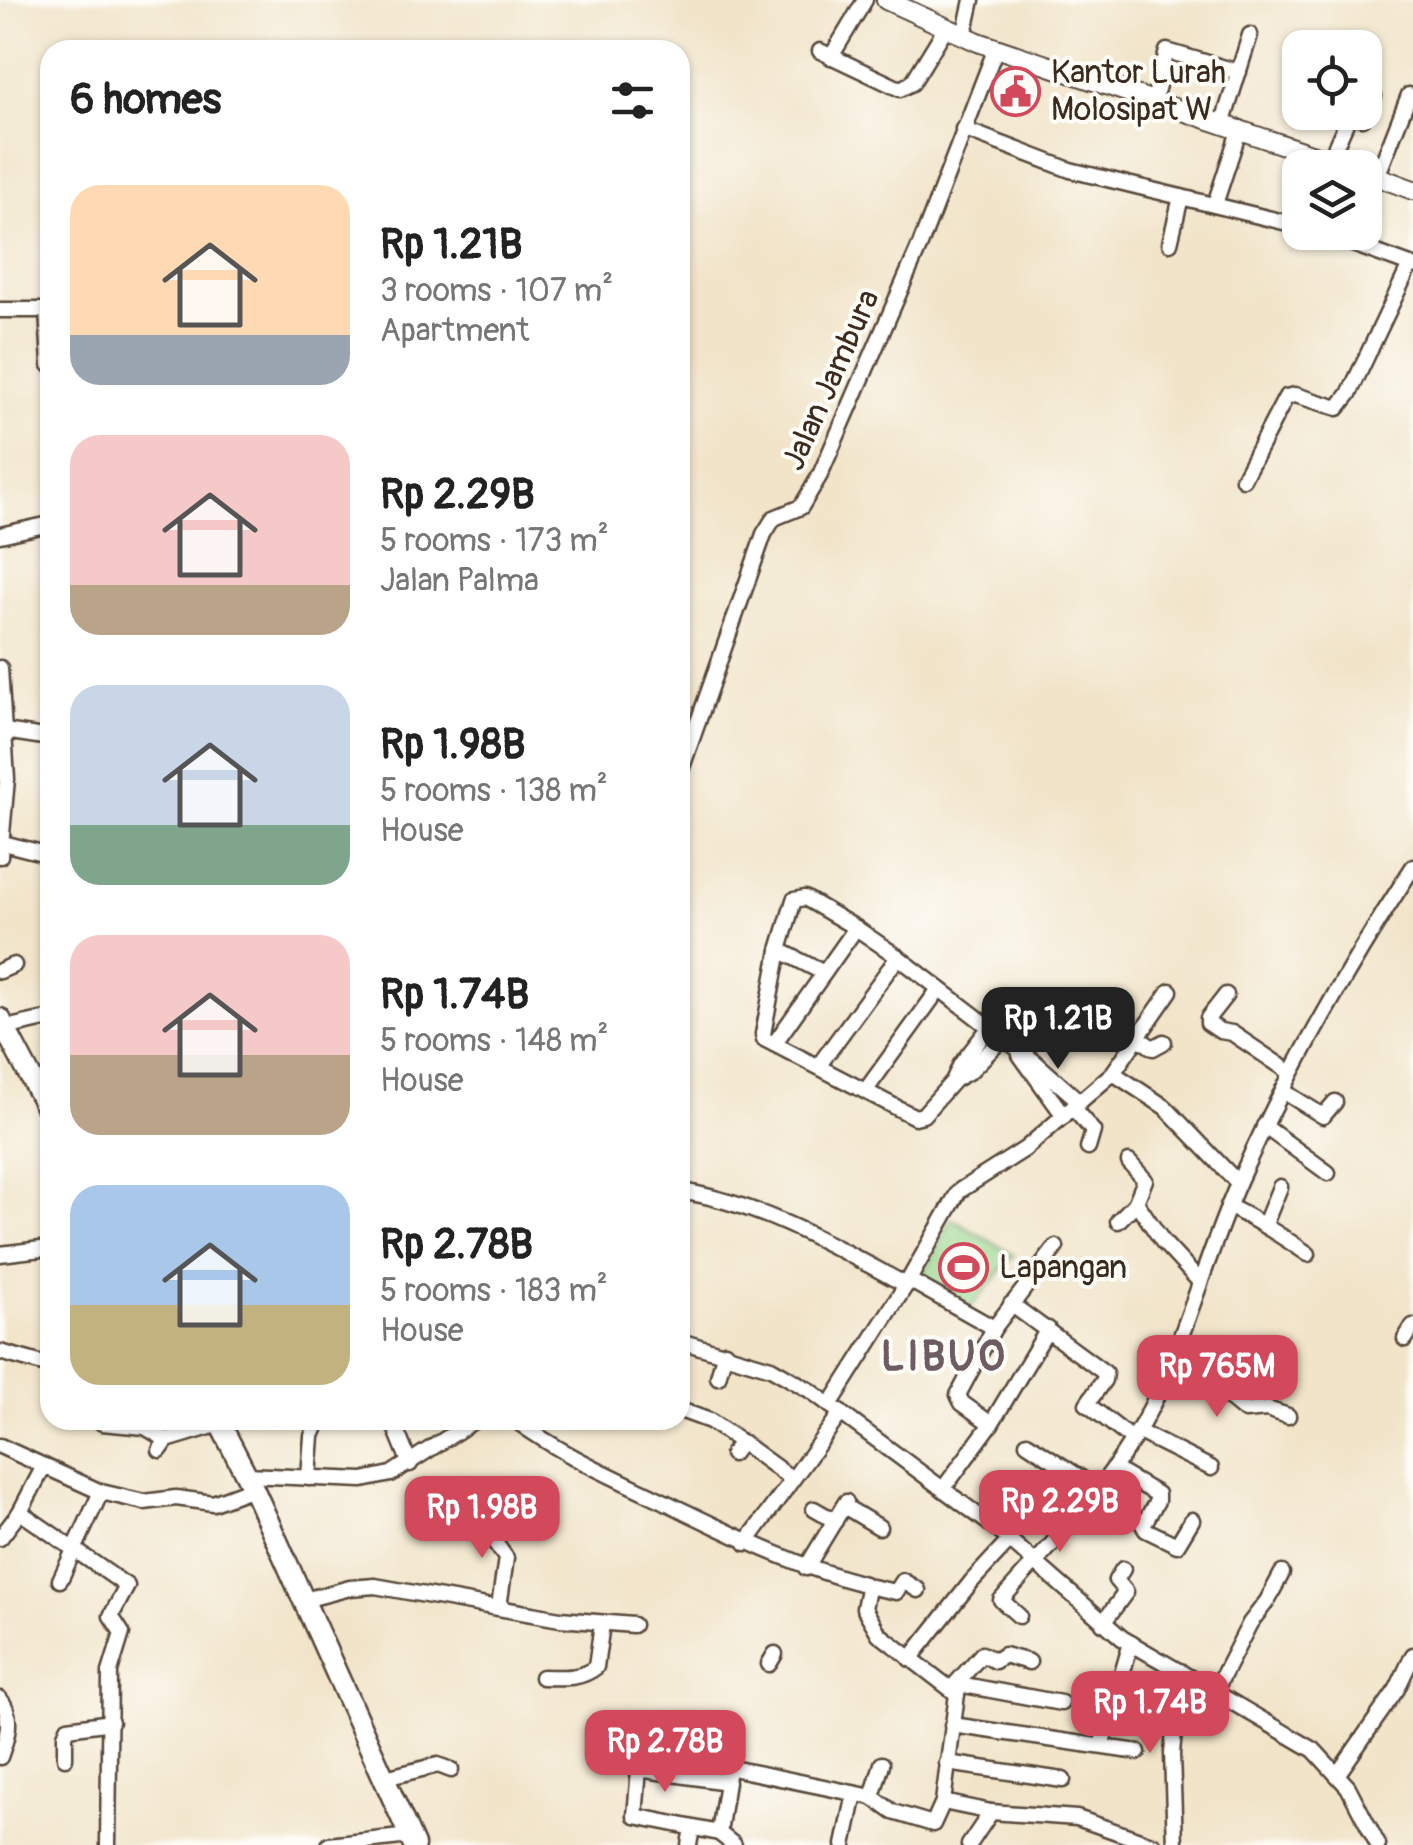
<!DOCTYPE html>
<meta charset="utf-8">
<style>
body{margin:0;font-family:Pangolin,sans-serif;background:#f2f2f2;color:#222;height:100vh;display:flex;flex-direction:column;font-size:38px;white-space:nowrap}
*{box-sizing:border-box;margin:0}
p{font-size:32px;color:#767676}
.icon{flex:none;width:55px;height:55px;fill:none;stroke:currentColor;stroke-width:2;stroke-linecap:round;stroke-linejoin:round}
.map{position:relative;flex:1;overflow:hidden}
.sheet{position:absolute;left:40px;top:40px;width:650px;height:1390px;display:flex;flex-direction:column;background:#fff;border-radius:30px;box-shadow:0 2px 8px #0004}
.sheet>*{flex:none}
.fabs{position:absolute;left:1282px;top:30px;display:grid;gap:20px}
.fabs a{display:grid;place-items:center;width:100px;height:100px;border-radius:20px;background:#fff;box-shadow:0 2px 8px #0004;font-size:50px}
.price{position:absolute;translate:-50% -85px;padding:0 22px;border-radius:20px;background:#d1495b;color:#fff;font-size:32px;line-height:65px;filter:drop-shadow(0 2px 5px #0008)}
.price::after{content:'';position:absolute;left:50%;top:60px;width:30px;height:22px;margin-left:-15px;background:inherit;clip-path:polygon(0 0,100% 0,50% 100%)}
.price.active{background:#222;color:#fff}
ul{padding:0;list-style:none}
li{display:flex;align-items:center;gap:30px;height:250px;padding:0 30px}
li span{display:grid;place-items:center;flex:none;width:280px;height:200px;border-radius:30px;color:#555}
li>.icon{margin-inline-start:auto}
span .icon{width:120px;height:120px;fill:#fffc;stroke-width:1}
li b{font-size:42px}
h2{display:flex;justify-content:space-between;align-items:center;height:120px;padding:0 30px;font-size:42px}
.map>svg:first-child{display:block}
.green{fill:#94d389;stroke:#687e54;stroke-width:2.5}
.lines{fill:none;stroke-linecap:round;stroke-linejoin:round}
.minor-casing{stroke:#564638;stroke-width:19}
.major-casing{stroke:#564638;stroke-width:22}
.highway-casing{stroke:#564638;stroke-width:25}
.minor{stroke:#fff;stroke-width:14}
.major{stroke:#fff;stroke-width:18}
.highway{stroke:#fff;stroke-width:20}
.labels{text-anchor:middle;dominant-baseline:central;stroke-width:8;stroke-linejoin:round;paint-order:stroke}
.poi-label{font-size:32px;fill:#3b2a1e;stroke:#fdfcf7;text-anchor:start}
.street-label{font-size:32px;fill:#3b2a1e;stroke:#fdfcf7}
.district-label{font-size:42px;font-weight:bold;letter-spacing:2.5px;fill:#6e5c63;stroke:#fdfcf7}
</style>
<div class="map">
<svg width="1413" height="1845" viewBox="0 0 1413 1845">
<rect width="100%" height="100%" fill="#fdfcf7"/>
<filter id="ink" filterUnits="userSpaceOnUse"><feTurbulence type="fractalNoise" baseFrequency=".01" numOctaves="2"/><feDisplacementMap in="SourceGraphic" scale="20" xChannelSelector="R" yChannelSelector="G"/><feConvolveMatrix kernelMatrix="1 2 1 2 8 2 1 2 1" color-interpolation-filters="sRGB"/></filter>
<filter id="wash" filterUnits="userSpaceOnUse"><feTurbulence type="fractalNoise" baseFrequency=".0048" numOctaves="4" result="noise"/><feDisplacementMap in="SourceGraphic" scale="40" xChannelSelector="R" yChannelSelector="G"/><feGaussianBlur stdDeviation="2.25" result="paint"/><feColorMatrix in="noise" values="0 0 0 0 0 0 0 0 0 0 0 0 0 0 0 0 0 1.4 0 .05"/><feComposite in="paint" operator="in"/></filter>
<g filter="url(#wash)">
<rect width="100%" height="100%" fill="#f1e4c9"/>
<polygon class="green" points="952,1219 1014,1255 969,1310 919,1282"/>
</g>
<g filter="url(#ink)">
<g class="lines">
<defs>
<g id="minor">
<polyline points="964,36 972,0"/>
<polyline points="820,51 900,89 912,83 945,29"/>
<polyline points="831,57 865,0"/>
<polyline points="1154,100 1167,51 1239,72"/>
<polyline points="1223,122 1250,35"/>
<polyline points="963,129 1070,170 1300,226"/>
<polyline points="1330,159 1350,114 1362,118 1374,96"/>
<polyline points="1377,177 1409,95"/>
<polyline points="1215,204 1240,128"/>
<polyline points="1320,232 1413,266"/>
<polyline points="1170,243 1181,197"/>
<polyline points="0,310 50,310"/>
<polyline points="47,310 50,365"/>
<polyline points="1243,479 1286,397 1295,395 1338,408 1349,394 1410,265"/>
<polyline points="0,535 50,524"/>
<polyline points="0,668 7,779 0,856"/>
<polyline points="5,731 50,738"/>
<polyline points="680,773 764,534 774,518 801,507 820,475 920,245 996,48"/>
<polyline points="3,843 50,855"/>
<polyline points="779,950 824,973"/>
<polyline points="898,957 856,928 774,1044 915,1117 923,1115 954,1080 970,1071 1002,1039"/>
<polyline points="0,971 14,965"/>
<polyline points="1226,995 1208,1018 1208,1023 1220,1031 1232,1033 1291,1073"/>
<polyline points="1127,1020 1125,1029 1153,1048 1164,1042"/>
<polyline points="5,1028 50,1018"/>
<polyline points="774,1044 764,1039 763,1034 779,950 794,900 805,898 856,928"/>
<polyline points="1020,1055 1064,1116"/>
<polyline points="819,1065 898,957 1035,1062 1080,1102"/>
<polyline points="1113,1073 1170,991"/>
<polyline points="954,1079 961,1064 989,1028"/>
<polyline points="866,1090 939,989"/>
<polyline points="1283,1091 1323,1116 1335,1102"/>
<polyline points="1073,1108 1093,1131 1088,1148"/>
<polyline points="1264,1126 1328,1173"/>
<polyline points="1129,1162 1145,1180 1136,1202 1163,1242 1199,1281"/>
<path d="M680 1191C760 1203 836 1247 906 1285"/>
<path d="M1228 1206C1257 1220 1282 1236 1308 1254"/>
<polyline points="1118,1221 1136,1203"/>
<polyline points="1265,1224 1280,1187"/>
<polyline points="0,1254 50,1248"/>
<polyline points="909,1280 994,1328"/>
<polyline points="1011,1304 1105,1373 1104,1380 1087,1404 1133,1440"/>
<polyline points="1405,1339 1413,1326"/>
<polyline points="680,1341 771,1368 811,1391 998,1530 1122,1638 1314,1750 1348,1787 1378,1845"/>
<polyline points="0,1352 50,1366"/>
<polyline points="1170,1361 1205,1378 1245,1411 1267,1409 1288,1416"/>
<polyline points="718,1377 725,1352"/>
<polyline points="830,1405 906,1285 959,1191 1025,1149 1113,1073 1165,1107 1238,1183"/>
<polyline points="680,1410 710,1421 741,1442"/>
<polyline points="392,1420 410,1464"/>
<path d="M515 1420C559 1453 609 1475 657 1498 726 1531 790 1565 864 1584L868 1589 864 1608 879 1634 957 1694"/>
<polyline points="102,1423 145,1427 167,1440"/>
<polyline points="991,1424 962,1403 958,1395 994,1328 1056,1247"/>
<polyline points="1137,1431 1211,1468"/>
<polyline points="1027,1443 1098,1489"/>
<polyline points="0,1446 101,1492 144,1502 176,1498 213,1503 253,1488"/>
<polyline points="160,1450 167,1440 220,1424"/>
<polyline points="732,1454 741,1442 792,1479"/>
<polyline points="44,1466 20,1512 127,1586 111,1616 122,1633 110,1672 108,1845"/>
<polyline points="1114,1469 1157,1494 1157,1501 1143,1525 1146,1530 1177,1545 1192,1520"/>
<polyline points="246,1475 363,1480 391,1474 475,1420"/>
<polyline points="1019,1477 1075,1520"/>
<polyline points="309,1478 312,1436 319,1420"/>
<polyline points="943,1489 991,1424 1048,1329"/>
<polyline points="844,1506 879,1527"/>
<polyline points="814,1509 835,1521"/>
<polyline points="475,1514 506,1558 499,1607"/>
<polyline points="0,1538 20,1512"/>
<polyline points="746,1543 841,1413"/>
<path d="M1035 1563C1084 1509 1133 1452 1162 1384 1191 1317 1210 1246 1240 1179 1289 1070 1348 967 1413 867"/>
<polyline points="806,1568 846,1502"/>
<polyline points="60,1580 101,1492"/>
<polyline points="867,1586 896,1592 903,1581 918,1590"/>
<polyline points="304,1600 350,1588 375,1586 560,1619 633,1625"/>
<polyline points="1019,1616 1001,1600 1035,1562"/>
<polyline points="1103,1623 1126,1592 1116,1580 1123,1569"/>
<polyline points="910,1659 972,1581 1010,1540"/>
<polyline points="769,1664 775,1654"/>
<path d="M542 1677C562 1677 580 1680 596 1667L602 1624"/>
<polyline points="952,1688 982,1654 995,1661 1004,1655 1029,1662"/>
<polyline points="1215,1691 1250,1623 1267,1601 1282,1573"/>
<polyline points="957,1694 958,1688 964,1685 1061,1703"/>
<path d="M0 1699C14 1716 7 1738 0 1757"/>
<polyline points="952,1725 1138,1752"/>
<polyline points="1101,1746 1131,1643"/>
<polyline points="65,1758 65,1735 68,1728 111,1722"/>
<polyline points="947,1763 1063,1780"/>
<polyline points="727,1767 872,1797 893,1812 933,1824 943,1802 957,1694"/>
<polygon points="639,1769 727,1782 719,1833 635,1816"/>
<polyline points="639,1769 646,1731 651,1729 728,1741 727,1776"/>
<polyline points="1337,1775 1397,1689 1413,1655"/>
<polyline points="385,1778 438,1765 451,1770"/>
<polyline points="872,1797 882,1764"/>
<polyline points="943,1802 991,1812 1077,1818 1154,1845"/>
<polyline points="719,1833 734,1845"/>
<polyline points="329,1845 410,1836"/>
<polyline points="689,1845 692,1828"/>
<polyline points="844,1845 855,1794"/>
<polyline points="969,1845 991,1812"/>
<polyline points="1175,1845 1172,1753 1180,1671"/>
</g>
<g id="major">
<polyline points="886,0 978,42 1352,168"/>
<polyline points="1365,172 1413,190"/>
</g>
<g id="highway">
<polyline points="0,1019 50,1114"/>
<polyline points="218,1420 253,1488 414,1845"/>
</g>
</defs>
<use href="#minor" class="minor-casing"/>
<use href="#major" class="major-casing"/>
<use href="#highway" class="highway-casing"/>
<use href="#minor" class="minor"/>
<use href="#major" class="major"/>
<use href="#highway" class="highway"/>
</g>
</g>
<defs>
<symbol id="civic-ring" viewBox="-11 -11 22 22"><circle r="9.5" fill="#fdfcf7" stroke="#d1495b" stroke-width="1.5"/><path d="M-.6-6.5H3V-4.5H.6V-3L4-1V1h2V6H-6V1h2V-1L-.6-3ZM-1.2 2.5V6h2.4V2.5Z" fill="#d1495b"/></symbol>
<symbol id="stadium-ring" viewBox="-11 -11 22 22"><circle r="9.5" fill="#fdfcf7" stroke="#d1495b" stroke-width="1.5"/><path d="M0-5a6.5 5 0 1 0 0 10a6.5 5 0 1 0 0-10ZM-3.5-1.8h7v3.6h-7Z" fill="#d1495b"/></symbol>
</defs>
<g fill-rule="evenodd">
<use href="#civic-ring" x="988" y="64" width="55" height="55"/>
<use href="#stadium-ring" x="936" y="1240" width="55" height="55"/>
</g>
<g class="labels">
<g class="poi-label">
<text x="1051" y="73">Kantor Lurah<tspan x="1051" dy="37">Molosipat W</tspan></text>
<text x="999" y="1268">Lapangan</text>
</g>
<g class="street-label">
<text transform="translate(831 380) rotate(-66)">Jalan Jambura</text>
</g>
<g class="district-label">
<text x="944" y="1357">LIBUO</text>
</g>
</g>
</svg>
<div class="fabs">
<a><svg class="icon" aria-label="locate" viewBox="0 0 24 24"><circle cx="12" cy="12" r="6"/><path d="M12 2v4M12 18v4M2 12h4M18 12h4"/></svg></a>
<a><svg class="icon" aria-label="layers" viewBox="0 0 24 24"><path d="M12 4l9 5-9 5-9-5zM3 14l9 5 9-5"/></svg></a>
</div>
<b class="price active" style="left:1058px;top:1072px">Rp 1.21B</b>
<b class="price" style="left:1217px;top:1420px">Rp 765M</b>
<b class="price" style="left:1060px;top:1555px">Rp 2.29B</b>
<b class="price" style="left:482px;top:1561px">Rp 1.98B</b>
<b class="price" style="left:1150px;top:1756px">Rp 1.74B</b>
<b class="price" style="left:665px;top:1795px">Rp 2.78B</b>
<section class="sheet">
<h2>6 homes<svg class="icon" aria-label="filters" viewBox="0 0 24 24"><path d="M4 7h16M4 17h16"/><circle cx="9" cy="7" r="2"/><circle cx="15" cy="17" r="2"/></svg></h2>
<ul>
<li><span style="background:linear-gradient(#ffd9b3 75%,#9aa5b1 0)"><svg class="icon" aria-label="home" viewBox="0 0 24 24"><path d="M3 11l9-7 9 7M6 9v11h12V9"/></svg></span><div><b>Rp 1.21B</b><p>3 rooms · 107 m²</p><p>Apartment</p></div></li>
<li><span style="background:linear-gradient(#f6c9c9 75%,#b9a48a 0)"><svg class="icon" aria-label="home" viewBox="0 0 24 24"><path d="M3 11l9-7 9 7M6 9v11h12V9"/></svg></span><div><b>Rp 2.29B</b><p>5 rooms · 173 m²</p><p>Jalan Palma</p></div></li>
<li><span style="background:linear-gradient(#c9d6e8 70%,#7fa58c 0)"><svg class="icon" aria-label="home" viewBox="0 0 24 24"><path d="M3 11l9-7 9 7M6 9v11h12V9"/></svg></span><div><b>Rp 1.98B</b><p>5 rooms · 138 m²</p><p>House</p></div></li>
<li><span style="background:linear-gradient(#f6c9c9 60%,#b9a48a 0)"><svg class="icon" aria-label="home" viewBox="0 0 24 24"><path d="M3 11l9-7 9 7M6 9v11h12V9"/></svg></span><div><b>Rp 1.74B</b><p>5 rooms · 148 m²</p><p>House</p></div></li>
<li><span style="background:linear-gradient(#a9c7e8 60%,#c2b280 0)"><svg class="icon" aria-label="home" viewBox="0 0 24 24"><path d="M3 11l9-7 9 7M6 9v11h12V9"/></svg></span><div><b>Rp 2.78B</b><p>5 rooms · 183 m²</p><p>House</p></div></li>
</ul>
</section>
</div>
